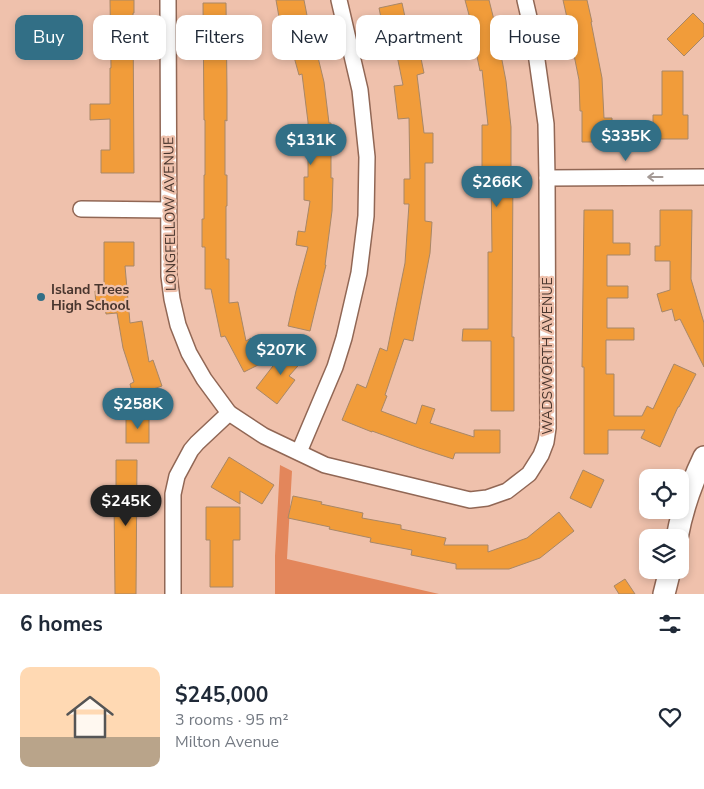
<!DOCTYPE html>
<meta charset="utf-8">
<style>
body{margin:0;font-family:"Nunito Sans",sans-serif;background:#f2f2f3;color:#1f2937;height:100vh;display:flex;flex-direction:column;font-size:19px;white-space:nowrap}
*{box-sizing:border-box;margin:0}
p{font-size:16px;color:#747a83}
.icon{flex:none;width:28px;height:28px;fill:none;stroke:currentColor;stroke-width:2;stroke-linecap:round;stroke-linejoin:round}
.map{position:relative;height:594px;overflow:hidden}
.drawer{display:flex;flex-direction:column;background:#fff;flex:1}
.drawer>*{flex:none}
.hud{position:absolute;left:15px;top:15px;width:675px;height:45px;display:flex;gap:10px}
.buttons{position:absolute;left:639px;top:469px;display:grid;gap:10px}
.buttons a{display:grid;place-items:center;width:50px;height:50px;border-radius:10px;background:#fff;box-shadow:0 2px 8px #0003;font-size:25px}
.price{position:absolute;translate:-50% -42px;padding:0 11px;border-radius:18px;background:#326f86;color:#fff;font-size:16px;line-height:32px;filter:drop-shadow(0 1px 2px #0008)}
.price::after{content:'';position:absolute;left:50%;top:30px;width:15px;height:11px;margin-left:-8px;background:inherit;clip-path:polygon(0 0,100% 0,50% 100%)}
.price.selected{background:#222;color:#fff}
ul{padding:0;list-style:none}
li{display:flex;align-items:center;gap:15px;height:125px;padding:0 20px}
li span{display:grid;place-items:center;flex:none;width:140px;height:100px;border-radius:10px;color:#555}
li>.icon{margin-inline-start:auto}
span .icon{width:60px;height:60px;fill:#fffc;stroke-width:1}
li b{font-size:21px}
h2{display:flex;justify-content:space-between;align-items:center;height:60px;padding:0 20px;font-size:21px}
.chip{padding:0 18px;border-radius:10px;background:#fff;box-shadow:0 2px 8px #0003;font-size:18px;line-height:45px}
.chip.selected{background:#326f86;color:#fff}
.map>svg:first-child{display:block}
.green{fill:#e3865b}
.building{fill:#f19c3a;stroke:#a88767}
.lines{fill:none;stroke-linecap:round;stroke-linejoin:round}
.street-casing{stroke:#916755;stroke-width:18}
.secondary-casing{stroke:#916755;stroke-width:24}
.street{stroke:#fff;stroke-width:15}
.secondary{stroke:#fff;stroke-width:21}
.oneway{stroke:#a49a96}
.poi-dot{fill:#326f86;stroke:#efc1ac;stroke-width:2}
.labels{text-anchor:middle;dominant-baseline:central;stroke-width:4.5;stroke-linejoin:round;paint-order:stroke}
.street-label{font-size:14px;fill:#49362e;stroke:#efc1ac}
.poi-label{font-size:14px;font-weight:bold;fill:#49362e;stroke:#efc1ac;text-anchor:start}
</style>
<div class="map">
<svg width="704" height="594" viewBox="0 0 704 594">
<rect width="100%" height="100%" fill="#efc1ac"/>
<polygon class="green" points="280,465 292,471 287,559 439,594 275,594 275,556"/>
<g class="building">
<polygon points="110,0 134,0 134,13 133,13 134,173 101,173 101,150 110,150 110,119 90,120 90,104 110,104 110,68 111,68"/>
<polygon points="276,0 304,0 312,41 314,41 324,82 329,123 331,123 331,178 333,178 332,211 325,265 326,265 310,331 288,326 296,291 308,247 296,245 298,231 305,232 310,201 304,200 304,177 308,177 308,122 302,74 299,75 291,46 292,46 286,16 279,17"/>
<polygon points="465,0 489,0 495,24 506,81 511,127 511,169 513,169 512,337 514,337 514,411 491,411 491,341 462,341 463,329 488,329 488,252 492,252 491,169 482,170 482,125 488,125 482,70 480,71 474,42 476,41"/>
<polygon points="563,0 587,0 592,22 591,22 602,78 604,118 612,118 612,142 582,142 582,111 580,111 579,80 571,40 572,40"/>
<polygon points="203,3 226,3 227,91 227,121 225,120 225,175 227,175 227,206 226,206 226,259 229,259 229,303 238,302 246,341 251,338 256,348 266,343 274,357 244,372 225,336 221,337 211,289 205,289 205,247 202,247 202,219 204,219 204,175 205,175 205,120 204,120"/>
<polygon points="402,3 411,45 418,44 424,73 417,75 424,133 433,133 433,163 425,163 425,221 432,222 430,253 413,341 404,339 385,395 387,396 381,411 416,424 422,405 435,409 430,423 474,437 474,430 500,430 500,453 455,453 453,459 419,448 372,431 372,432 342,420 357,384 366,388 380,348 387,351 405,263 409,204 404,204 404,179 410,179 409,118 398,119 394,86 403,85 393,36 385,38 379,8"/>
<polygon points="693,13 704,24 704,36 684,56 667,39"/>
<polygon points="662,71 683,71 683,115 688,115 688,139 653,139 653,115 662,115"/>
<polygon points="584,210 613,210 613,243 630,243 630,255 607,255 607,286 628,286 628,298 607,298 607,328 634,328 634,340 606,340 606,374 614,374 614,416 642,416 647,406 653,409 674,364 696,374 679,407 678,407 660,447 641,438 645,430 608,430 608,454 584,454 584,367 582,367"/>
<polygon points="660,210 692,210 691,279 704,323 704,367 680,319 675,321 672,309 662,312 657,294 670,290 670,261 655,261 655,246 660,246"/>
<polygon points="104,242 134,242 134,266 125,266 130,323 142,321 149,362 153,360 162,386 133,396 130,384 134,382 123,348 117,313 106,314 105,305 96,306 95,291 103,290 103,284 104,284"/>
<polygon points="292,347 305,358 289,376 295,380 277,404 256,388 276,362 279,367 280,360"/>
<rect x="126" y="417" width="23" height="26"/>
<polygon points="229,457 274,485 262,504 240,491 240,504 211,487"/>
<polygon points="116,460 137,460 136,594 115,594 114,499 116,499"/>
<polygon points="583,470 604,480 591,508 570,498"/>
<polygon points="293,496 322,502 321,504 363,513 362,518 401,525 401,529 446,538 444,545 488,545 488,552 527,538 559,512 574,531 540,558 509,569 456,569 456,564 411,555 412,550 370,542 371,538 329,529 330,527 288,518"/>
<polygon points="206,507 240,507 240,540 233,540 233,587 210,587 210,540 206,540"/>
<polygon points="625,579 635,594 619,594 614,586"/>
</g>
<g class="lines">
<defs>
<g id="street">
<polyline points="168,0 169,276 172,299 178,325 189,353 204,379 229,413 264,436 325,465 470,500 487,498 507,491 529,474 541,455 546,442 548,428 547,178 546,124 534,39 525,0"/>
<polyline points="547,178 704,177"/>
<polyline points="81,209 168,210"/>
<polyline points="299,452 335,367 344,338 359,273 366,216 367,157 360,90 339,0"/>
<polyline points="173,594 173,494 177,476 191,450 197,443 229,413"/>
</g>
<g id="secondary">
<path d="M677 538C682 510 692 482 704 457"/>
<polyline points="664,594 670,570"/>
</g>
</defs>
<use href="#street" class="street-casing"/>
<use href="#secondary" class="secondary-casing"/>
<use href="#street" class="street"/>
<use href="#secondary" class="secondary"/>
</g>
<defs><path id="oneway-shaft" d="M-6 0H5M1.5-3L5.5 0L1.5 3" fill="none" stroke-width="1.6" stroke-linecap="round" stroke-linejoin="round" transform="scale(1.25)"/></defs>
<use class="oneway" href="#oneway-shaft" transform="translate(655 177) rotate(180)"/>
<circle class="poi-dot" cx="41" cy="297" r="5"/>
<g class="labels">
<g class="street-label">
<text transform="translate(170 214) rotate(-91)">LONGFELLOW AVENUE</text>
<text transform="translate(547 356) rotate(-90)">WADSWORTH AVENUE</text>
</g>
<g class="poi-label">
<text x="51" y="289">Island Trees<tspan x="51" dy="16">High School</tspan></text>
</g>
</g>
</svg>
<div class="buttons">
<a><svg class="icon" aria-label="locate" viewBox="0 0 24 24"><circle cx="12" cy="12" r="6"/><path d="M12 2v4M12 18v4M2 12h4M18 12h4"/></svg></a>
<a><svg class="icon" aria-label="layers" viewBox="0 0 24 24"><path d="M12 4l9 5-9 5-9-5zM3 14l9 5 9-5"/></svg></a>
</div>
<b class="price" style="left:626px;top:162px">$335K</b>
<b class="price" style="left:311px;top:166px">$131K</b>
<b class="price" style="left:497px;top:208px">$266K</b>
<b class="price" style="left:281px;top:376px">$207K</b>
<b class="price" style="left:138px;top:430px">$258K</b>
<b class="price selected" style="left:126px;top:527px">$245K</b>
<div class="hud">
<a class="chip selected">Buy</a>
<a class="chip">Rent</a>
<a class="chip">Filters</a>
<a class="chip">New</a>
<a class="chip">Apartment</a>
<a class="chip">House</a>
</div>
</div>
<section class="drawer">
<h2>6 homes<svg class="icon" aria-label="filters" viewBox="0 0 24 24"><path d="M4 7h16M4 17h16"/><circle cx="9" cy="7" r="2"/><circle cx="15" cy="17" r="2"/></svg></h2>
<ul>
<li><span style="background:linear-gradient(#ffd9b3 70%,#b9a48a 0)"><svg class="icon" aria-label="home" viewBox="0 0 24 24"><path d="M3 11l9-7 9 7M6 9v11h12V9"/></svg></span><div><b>$245,000</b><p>3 rooms · 95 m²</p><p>Milton Avenue</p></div><svg class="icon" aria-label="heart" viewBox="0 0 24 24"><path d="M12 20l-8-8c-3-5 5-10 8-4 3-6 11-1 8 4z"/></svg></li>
</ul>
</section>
